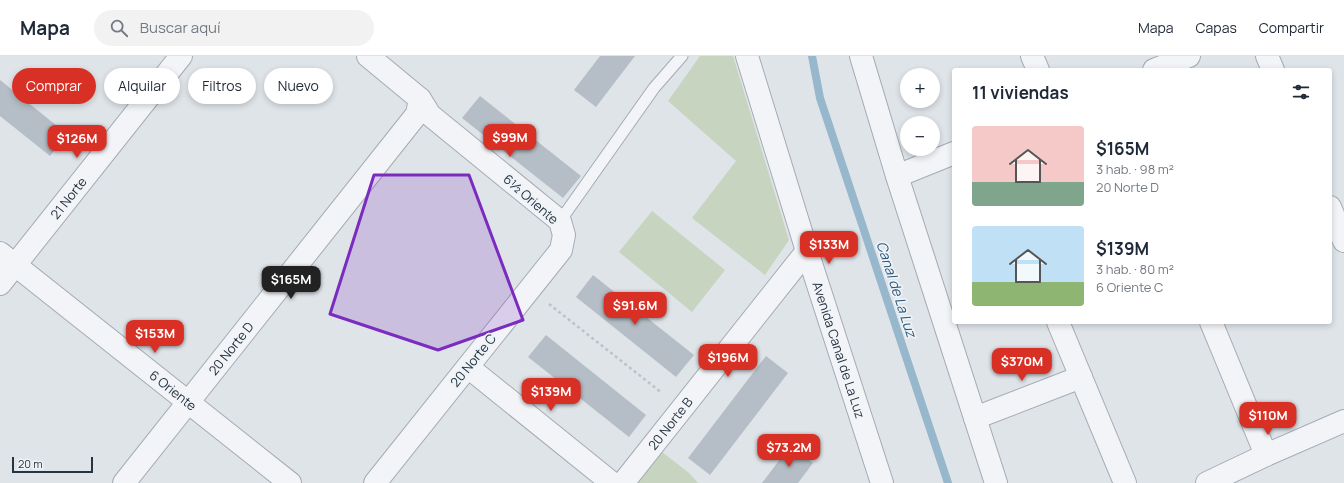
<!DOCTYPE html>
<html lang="es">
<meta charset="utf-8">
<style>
body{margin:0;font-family:Manrope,sans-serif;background:#f2f2f3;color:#1f2937;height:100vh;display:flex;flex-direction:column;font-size:15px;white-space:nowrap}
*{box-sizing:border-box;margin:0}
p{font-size:13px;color:#747a83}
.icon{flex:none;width:22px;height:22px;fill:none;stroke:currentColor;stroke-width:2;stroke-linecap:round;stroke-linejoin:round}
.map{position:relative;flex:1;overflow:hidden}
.details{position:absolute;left:952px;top:12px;width:380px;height:256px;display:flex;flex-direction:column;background:#fff;border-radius:4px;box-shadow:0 2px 6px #0003}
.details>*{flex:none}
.hud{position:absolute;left:12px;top:12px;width:380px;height:36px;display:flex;gap:8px}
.tools{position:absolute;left:900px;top:12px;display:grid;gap:8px}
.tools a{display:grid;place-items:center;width:40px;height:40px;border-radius:50%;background:#fff;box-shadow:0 2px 6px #0003;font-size:20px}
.scale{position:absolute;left:12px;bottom:10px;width:81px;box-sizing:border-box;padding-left:4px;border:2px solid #263341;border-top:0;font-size:11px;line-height:14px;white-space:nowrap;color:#263341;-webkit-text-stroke:3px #eef3f7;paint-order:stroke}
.price{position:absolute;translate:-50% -34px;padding:0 9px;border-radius:8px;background:#d93025;color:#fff;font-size:13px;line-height:26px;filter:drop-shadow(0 1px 2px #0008)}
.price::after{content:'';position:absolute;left:50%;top:24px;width:12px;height:9px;margin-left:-6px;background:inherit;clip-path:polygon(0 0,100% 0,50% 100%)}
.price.active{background:#222;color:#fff}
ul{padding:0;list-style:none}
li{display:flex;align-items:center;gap:12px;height:100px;padding:0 20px}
li span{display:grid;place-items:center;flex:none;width:112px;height:80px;border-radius:4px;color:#555}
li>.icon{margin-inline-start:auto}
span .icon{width:48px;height:48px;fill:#fffc;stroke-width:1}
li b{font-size:17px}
h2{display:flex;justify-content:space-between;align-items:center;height:48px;padding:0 20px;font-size:17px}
.pill{padding:0 14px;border-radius:18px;background:#fff;box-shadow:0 2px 6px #0003;font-size:14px;line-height:36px}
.pill.active{background:#d93025;color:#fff}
header{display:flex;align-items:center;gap:24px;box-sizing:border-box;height:56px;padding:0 20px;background:#fff;border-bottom:1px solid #e0e1e3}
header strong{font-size:19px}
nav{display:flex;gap:22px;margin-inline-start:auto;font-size:14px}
.search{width:280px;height:36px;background:#f2f2f3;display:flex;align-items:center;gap:10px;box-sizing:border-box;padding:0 14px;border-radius:22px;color:#747a83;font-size:15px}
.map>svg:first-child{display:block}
.green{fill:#c7d4bf}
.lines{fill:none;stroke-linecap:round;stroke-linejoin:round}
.stream{stroke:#97b7cc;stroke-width:8}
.building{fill:#b5bec6}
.lane-casing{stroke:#a4abb3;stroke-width:13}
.street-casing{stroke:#a4abb3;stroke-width:24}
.path{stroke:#bdc2c8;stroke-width:2.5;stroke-dasharray:3 3;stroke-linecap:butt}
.lane{stroke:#f2f4f7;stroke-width:11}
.street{stroke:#f2f4f7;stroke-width:22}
.marked{fill:#7b2cbf;fill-opacity:0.2;stroke:#7b2cbf;stroke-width:3;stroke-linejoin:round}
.labels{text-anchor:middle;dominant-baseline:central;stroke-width:3.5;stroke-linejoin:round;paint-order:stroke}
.street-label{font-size:13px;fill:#263341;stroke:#eef3f7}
.water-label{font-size:14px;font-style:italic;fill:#2e5878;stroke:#eef3f7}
</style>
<header>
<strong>Mapa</strong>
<div class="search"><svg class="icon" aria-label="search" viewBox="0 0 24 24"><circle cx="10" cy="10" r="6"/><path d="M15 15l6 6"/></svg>Buscar aquí</div>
<nav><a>Mapa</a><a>Capas</a><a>Compartir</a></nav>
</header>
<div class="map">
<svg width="1344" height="427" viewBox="0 0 1344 427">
<rect width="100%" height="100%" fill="#dfe4e9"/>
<g class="green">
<polygon points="700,0 733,0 789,184 765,219 692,162 736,105 668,45"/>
<polygon points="652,155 725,214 692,256 619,196"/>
<polygon points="662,396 689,417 698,427 638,427"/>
</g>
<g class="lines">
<polyline class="stream" points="812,0 820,42 948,427"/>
</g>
<g class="building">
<polygon points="600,0 635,0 596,51 574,34"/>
<polygon points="0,24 67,78 50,100 0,60"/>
<polygon points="480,40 581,120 563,142 462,62"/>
<polygon points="593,219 694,299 676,321 576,241"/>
<polygon points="546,279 646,359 629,381 528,301"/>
<polygon points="766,300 788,317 710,419 688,402"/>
<polygon points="790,390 813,407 798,427 762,427"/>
</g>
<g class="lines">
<defs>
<polyline id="lane" points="560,165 654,32 682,0"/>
<g id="street">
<polyline points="368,0 420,43 430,59 560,165 564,179 561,194 375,427"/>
<path id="s1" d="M747 0 807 195 882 427"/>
<polyline points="861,0 897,120 996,427"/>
<polyline points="1032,0 1038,14"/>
<polyline points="1267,0 1273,14"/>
<polyline points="1154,14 1189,0"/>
<polyline points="897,120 954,97"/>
<polyline points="1330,151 1344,185"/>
<path id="s2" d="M0 197 290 427"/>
<path id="s3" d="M0 228 181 0"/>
<polyline points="1058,266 1125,427"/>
<polyline points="1211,266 1266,399"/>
<polyline points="468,311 612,427"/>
<polyline points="975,362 1081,321"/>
<path id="s4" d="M124 427 417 58 420 43"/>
<path id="s5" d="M623 427 807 195"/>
<polyline points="1207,427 1266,399 1344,365"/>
</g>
</defs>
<use href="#lane" class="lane-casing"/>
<use href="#street" class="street-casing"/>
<polyline class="path" points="549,248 662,337"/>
<use href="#lane" class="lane"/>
<use href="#street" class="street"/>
</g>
<path class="marked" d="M374 119H469L523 264 438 294 330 258Z"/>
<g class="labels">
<g class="street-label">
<text stroke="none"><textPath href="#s3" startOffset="110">21 Norte</textPath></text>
<text transform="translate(531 143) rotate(41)">6½ Oriente</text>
<text stroke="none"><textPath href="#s4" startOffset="172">20 Norte D</textPath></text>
<text stroke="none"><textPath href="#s1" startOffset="308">Avenida Canal de La Luz</textPath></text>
<text transform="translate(473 304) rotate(-51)">20 Norte C</text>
<text stroke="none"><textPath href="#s2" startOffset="221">6 Oriente</textPath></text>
<text stroke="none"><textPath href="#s5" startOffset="76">20 Norte B</textPath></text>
</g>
<g class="water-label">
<text transform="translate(897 233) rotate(72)">Canal de La Luz</text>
</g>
</g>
</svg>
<div class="tools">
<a>+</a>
<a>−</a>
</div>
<div class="scale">20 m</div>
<b class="price" style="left:510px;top:102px">$99M</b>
<b class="price" style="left:77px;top:103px">$126M</b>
<b class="price" style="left:829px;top:209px">$133M</b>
<b class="price active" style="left:291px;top:244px">$165M</b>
<b class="price" style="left:635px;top:270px">$91.6M</b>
<b class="price" style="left:155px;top:298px">$153M</b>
<b class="price" style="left:728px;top:322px">$196M</b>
<b class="price" style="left:1022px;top:326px">$370M</b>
<b class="price" style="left:551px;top:356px">$139M</b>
<b class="price" style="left:1268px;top:380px">$110M</b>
<b class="price" style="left:789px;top:412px">$73.2M</b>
<div class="hud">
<a class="pill active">Comprar</a>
<a class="pill">Alquilar</a>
<a class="pill">Filtros</a>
<a class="pill">Nuevo</a>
</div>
<section class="details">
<h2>11 viviendas<svg class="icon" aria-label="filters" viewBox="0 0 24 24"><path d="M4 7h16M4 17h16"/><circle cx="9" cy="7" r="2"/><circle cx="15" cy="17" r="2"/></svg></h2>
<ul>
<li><span style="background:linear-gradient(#f6c9c9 70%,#7fa58c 0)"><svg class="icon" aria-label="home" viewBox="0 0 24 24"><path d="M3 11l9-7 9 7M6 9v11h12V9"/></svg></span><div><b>$165M</b><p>3 hab. · 98 m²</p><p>20 Norte D</p></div></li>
<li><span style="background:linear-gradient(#bfe0f5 70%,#8fb573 0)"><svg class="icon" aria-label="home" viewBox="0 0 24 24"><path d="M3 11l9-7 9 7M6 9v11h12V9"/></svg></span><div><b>$139M</b><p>3 hab. · 80 m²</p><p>6 Oriente C</p></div></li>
</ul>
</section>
</div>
